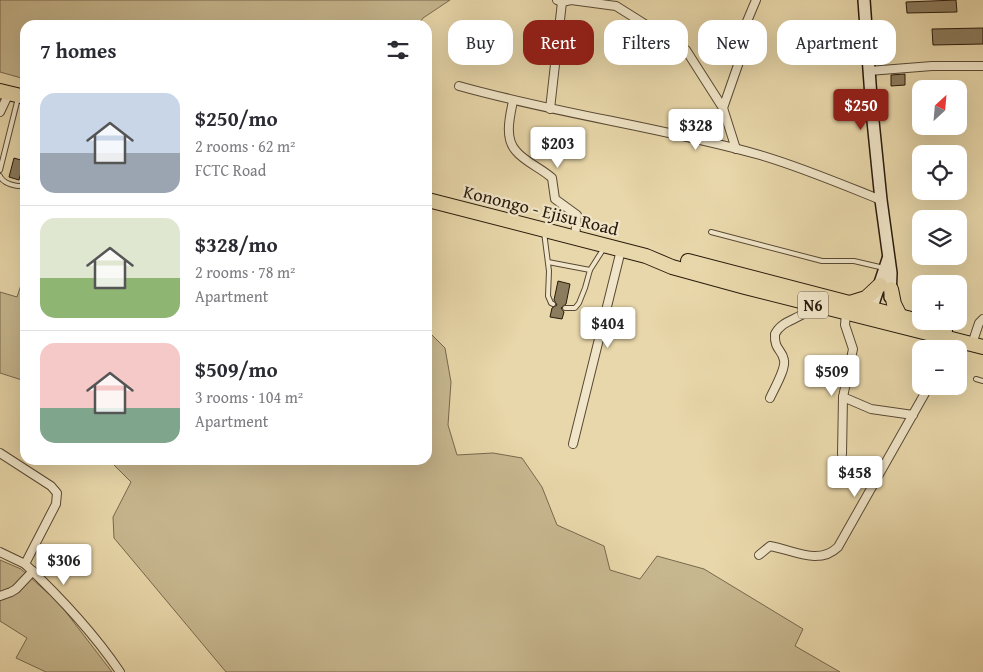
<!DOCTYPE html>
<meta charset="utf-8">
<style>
body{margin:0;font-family:"Gentium Book Plus",serif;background:#f2f2f3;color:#2b2b33;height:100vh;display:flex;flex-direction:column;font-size:19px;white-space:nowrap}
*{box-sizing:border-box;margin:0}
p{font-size:16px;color:#7c7c81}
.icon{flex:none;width:28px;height:28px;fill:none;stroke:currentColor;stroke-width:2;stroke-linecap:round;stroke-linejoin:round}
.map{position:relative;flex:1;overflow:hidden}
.side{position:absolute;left:20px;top:20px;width:412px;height:445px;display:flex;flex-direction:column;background:#fff;border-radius:15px;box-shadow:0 5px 20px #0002}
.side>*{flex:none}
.top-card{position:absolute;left:448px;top:20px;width:460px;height:45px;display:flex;gap:10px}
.needle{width:32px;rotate:26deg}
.buttons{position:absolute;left:912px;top:80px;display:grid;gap:10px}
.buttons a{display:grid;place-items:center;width:55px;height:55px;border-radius:10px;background:#fff;box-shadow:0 5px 20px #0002;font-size:25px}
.price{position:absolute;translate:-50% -42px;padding:0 11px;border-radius:5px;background:#fff;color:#222;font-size:16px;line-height:32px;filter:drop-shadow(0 1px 2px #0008)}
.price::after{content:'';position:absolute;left:50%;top:30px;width:15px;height:11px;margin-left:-8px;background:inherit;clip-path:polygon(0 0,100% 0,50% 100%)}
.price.current{background:#8f2418;color:#fff}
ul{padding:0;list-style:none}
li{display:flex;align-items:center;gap:15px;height:125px;padding:0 20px}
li+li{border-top:1px solid #e1e1e2}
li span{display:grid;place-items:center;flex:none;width:140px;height:100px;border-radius:15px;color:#555}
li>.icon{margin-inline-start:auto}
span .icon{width:60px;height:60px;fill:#fffc;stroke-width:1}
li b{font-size:21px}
h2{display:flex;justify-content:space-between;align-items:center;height:60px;padding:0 20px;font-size:21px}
.tag{padding:0 18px;border-radius:15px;background:#fff;box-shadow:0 5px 20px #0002;font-size:18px;line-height:45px}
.tag.current{background:#8f2418;color:#fff}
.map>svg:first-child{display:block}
.green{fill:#c7b78f;stroke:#78684e}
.building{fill:#8c7c5e;stroke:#281a0c}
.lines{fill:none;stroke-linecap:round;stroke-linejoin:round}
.lane-casing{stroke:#584934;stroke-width:6}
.street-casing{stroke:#584934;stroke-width:10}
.secondary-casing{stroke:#281a0c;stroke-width:14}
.highway-casing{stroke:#281a0c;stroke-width:16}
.lane{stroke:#f0e5c8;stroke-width:4}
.street{stroke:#f0e5c8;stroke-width:8}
.secondary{stroke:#f0e5c8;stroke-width:11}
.highway{stroke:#e8d7aa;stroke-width:14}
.labels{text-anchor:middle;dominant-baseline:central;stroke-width:4.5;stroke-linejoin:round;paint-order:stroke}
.shield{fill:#f0e5c8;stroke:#645744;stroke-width:1}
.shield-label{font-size:16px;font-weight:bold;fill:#281a0c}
.street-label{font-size:18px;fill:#281a0c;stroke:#f0e5c8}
</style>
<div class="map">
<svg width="983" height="672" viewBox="0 0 983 672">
<rect width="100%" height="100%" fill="#e8d7aa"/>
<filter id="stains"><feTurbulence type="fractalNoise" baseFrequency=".004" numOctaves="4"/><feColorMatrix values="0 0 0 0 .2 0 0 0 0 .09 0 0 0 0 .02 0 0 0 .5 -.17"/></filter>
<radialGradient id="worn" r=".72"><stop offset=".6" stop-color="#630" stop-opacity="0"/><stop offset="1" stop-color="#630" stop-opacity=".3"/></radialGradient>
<g class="green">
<polygon points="0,0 450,0 423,18 418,25 25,25 25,79 0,72"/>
<polygon points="24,276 25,277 25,381 0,373 0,292 17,297"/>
<polygon points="428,331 445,348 451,382 448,425 457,455 493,453 522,458 542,487 557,525 604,546 610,570 640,579 657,556 704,569 803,629 795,646 840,672 226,672 114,538 113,517 131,482 109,460 428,460"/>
<polygon points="0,560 21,569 59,603 112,672 46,672 16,658 27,638 0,621"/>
</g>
<g class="building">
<polygon points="956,0 957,12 907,13 906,2"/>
<polygon points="983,28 983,44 933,45 932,29"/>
<polygon points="905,74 905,85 891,86 891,75"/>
<polygon points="14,158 24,161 19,180 9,177"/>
<polygon points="558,281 570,284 566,304 561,308 564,312 562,319 550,317 552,308 557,305 554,300"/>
</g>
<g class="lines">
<defs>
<g id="lane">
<polyline points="0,170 18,98"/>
<path d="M0 176C3 184 17 187 25 186"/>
<polyline points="544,232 549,271 548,296 551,303 553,304"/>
<polyline points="711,232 822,261 854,261 884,268"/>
<polyline points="548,262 590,270"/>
<polyline points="565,308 575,308 579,303 585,288 590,270 604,248"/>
<polyline points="976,379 983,381"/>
</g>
<g id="street">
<polyline points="557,0 562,2 571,0 616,6 686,50 723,108"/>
<polyline points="869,71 932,66 983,66"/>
<path d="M459 86C558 114 661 127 760 155 801 167 841 184 881 200"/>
<path d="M513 101C510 116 504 138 516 151 525 162 541 168 552 178L555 199 577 215 575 238"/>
<polyline points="550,109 562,2"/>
<polyline points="0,112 9,93"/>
<polyline points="736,149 723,108 739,62 740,38 756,0"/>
<polyline points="846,313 845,325 853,349 843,397 871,409 913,415"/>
<polyline points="974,338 979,323 983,319"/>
<path d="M770 398C774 389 786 369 784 360 782 349 774 350 775 334 783 318 801 321 813 305"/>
<polyline points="573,444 621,250"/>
<path d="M0 453 51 486 57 493 56 504 25 564C60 597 93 632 120 672"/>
<polyline points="842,454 843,397"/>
<polyline points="0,552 25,564"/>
<path d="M759 555 770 546C794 550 818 566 838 547L929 386"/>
<polyline points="0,596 11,592 16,589 33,571"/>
</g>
<g id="secondary">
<polyline points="864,0 872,111 881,200 891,273 890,297"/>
<polyline points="869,316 888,259"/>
</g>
<g id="highway">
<polyline points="0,91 25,97"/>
<polyline points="428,200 646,256 672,267 745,287 983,347"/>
<polyline points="688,261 907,318 945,330"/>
<polyline points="891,289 894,304 900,316"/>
<polyline points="850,303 866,298 880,285"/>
</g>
</defs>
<use href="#lane" class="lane-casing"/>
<use href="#street" class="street-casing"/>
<use href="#secondary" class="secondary-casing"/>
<use href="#highway" class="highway-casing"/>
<use href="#lane" class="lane"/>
<use href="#street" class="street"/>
<use href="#secondary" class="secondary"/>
<use href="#highway" class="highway"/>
</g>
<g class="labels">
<rect class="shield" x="798" y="291.5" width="30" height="27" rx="4"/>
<g class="shield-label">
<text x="813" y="305">N6</text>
</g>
<g class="street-label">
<text transform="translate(541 210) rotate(14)">Konongo - Ejisu Road</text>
</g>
</g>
<rect width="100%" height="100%" filter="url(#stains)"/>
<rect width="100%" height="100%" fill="url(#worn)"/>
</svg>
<div class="buttons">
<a><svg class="needle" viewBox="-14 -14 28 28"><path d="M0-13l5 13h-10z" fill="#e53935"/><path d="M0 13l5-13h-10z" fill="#7c7c81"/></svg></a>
<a><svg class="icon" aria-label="locate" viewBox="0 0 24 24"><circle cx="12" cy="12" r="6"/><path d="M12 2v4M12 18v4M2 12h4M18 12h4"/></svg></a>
<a><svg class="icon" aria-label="layers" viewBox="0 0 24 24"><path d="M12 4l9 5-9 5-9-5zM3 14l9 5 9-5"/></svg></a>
<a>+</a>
<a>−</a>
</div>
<b class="price current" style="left:861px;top:131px">$250</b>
<b class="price" style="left:696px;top:151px">$328</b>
<b class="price" style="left:558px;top:169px">$203</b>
<b class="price" style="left:608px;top:349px">$404</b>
<b class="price" style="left:832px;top:397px">$509</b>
<b class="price" style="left:855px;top:498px">$458</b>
<b class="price" style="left:64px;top:586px">$306</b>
<div class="top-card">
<a class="tag">Buy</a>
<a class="tag current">Rent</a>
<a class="tag">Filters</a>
<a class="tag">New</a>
<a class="tag">Apartment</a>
</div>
<section class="side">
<h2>7 homes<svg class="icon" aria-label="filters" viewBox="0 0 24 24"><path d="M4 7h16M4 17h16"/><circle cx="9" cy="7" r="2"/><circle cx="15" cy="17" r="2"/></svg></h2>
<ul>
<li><span style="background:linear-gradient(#c9d6e8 60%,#9aa5b1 0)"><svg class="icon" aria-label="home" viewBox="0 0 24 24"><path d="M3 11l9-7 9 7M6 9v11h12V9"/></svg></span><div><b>$250/mo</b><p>2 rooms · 62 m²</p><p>FCTC Road</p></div></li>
<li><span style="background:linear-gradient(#dfe7d0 60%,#8fb573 0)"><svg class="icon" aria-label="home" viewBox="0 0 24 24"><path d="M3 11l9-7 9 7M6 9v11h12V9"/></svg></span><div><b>$328/mo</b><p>2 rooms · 78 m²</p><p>Apartment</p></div></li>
<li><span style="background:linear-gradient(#f6c9c9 65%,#7fa58c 0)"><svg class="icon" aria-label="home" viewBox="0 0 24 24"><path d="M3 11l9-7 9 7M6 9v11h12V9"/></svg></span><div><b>$509/mo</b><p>3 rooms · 104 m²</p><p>Apartment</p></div></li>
</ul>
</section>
</div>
